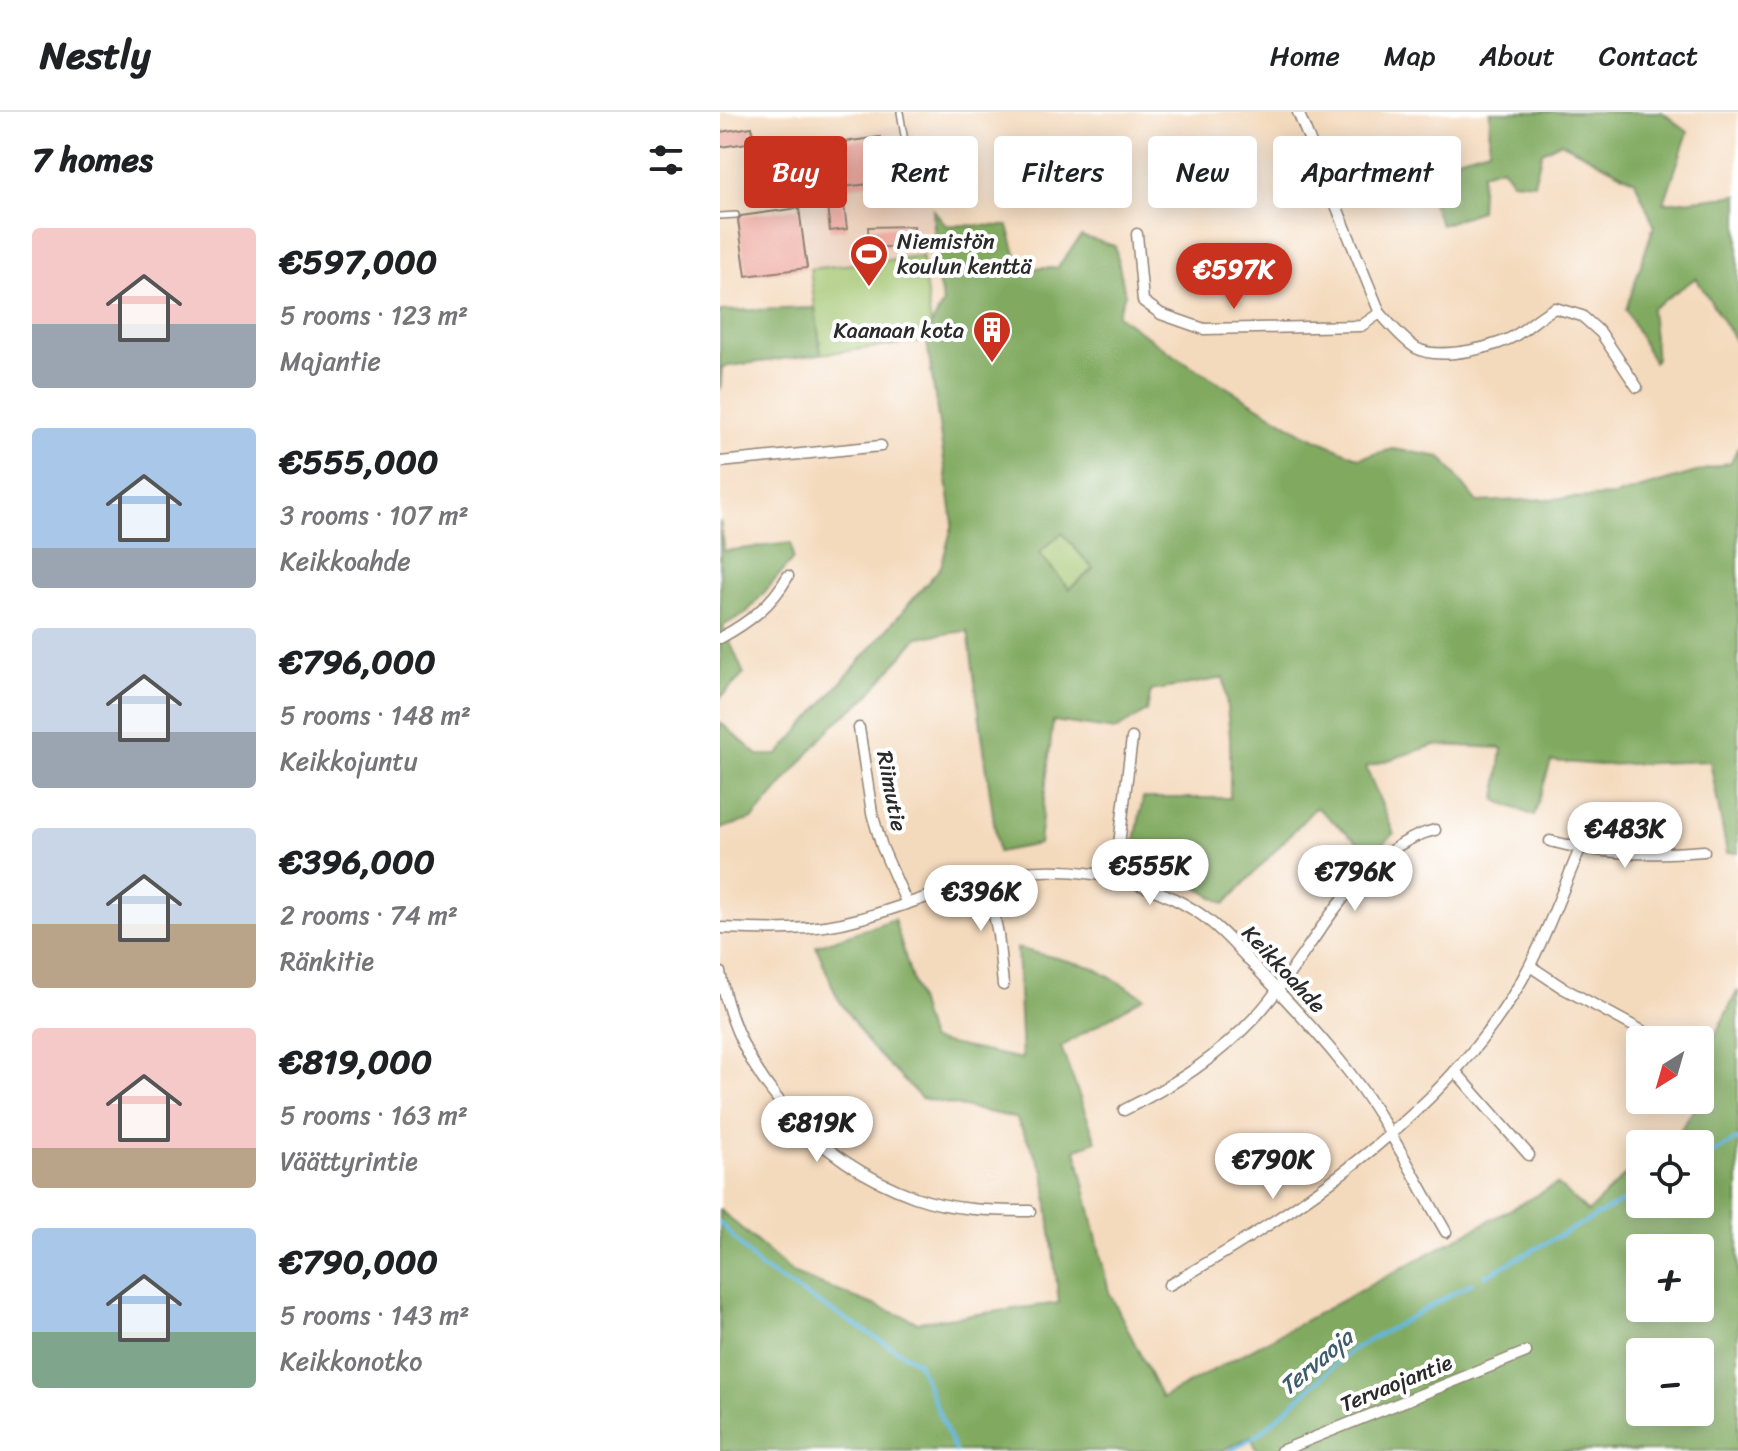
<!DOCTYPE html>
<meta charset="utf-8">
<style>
body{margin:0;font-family:Sriracha,sans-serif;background:#f2f2f2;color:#202124;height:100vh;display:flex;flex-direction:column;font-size:30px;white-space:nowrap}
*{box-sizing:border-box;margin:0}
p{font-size:26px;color:#757577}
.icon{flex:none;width:44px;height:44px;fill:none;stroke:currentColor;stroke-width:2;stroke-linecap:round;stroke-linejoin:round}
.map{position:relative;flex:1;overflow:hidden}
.side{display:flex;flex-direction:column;background:#fff;width:720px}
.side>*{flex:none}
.banner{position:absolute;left:24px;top:24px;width:760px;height:72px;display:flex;gap:16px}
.needle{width:52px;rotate:217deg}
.tools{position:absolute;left:906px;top:914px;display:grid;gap:16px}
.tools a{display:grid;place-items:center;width:88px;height:88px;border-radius:8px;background:#fff;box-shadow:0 4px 20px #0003;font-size:40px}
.price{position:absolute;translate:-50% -68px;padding:0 18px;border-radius:28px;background:#fff;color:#222;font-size:26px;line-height:52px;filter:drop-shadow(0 2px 4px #0008)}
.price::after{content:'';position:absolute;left:50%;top:48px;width:24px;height:18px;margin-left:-12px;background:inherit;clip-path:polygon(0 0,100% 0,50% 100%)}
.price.on{background:#c8321e;color:#fff}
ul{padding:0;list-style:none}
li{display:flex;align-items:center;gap:24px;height:200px;padding:0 32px}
li span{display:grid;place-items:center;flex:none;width:224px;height:160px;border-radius:8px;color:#555}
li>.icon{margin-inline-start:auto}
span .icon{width:96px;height:96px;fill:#fffc;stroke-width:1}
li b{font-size:34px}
h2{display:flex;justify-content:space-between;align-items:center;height:96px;padding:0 32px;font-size:34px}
.chip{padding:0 28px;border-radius:8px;background:#fff;box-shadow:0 4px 20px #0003;font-size:28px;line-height:72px}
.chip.on{background:#c8321e;color:#fff}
header{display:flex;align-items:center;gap:48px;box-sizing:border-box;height:112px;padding:0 40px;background:#fff;border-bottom:2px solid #e0e0e0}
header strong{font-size:38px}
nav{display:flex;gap:44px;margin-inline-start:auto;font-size:28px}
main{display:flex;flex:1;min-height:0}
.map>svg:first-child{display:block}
.built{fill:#eacdb8}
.green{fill:#a2c46e;stroke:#66784c;stroke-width:2}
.forest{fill:#81aa61;stroke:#566a46;stroke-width:2;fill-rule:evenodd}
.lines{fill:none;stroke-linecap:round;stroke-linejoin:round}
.stream{stroke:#62b7de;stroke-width:4}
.building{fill:#eda79d}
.service-casing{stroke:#908274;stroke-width:8}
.minor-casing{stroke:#908274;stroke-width:13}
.service{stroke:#fff;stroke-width:5}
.minor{stroke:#fff;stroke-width:10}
.labels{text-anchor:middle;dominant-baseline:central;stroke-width:8;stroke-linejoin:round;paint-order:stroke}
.poi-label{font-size:22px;fill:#2b2b2b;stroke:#fff;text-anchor:start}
.street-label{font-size:22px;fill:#2b2b2b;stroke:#fff}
.water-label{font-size:24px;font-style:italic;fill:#3e5c6a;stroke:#fff}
</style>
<header>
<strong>Nestly</strong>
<nav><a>Home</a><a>Map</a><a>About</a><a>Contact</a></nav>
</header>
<main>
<section class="side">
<h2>7 homes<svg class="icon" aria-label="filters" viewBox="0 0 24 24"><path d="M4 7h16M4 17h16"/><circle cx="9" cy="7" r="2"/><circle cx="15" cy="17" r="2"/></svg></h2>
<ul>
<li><span style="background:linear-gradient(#f6c9c9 60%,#9aa5b1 0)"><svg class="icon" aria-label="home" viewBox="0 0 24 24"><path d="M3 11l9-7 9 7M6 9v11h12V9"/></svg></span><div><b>€597,000</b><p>5 rooms · 123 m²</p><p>Majantie</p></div></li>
<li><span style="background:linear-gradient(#a9c7e8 75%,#9aa5b1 0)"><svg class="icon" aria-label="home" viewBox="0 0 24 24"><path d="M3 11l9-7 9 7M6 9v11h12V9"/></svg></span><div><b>€555,000</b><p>3 rooms · 107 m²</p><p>Keikkoahde</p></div></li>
<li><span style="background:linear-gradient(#c9d6e8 65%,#9aa5b1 0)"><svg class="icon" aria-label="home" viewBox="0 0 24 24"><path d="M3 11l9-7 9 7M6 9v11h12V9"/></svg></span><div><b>€796,000</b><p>5 rooms · 148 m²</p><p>Keikkojuntu</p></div></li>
<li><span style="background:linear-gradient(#c9d6e8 60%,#b9a48a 0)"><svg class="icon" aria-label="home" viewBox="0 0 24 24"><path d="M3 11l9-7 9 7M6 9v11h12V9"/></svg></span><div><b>€396,000</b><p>2 rooms · 74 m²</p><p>Ränkitie</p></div></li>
<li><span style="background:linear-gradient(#f6c9c9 75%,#b9a48a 0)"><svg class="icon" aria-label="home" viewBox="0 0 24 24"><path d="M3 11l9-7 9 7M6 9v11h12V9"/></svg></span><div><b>€819,000</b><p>5 rooms · 163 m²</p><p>Väättyrintie</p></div></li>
<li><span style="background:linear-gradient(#a9c7e8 65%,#7fa58c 0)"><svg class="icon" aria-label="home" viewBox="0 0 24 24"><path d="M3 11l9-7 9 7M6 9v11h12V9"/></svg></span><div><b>€790,000</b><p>5 rooms · 143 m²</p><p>Keikkonotko</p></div></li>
</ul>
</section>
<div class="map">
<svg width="1018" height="1339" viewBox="0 0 1018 1339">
<rect width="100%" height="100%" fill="#fff"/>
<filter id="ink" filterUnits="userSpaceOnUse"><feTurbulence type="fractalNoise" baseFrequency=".0125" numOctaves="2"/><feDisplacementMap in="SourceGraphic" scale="16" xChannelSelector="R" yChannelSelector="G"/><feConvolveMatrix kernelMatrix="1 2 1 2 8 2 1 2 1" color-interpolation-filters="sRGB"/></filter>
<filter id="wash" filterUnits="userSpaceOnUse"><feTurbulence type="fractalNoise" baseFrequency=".006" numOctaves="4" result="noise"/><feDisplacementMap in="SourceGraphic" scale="32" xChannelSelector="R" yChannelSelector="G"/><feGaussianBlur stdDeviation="1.8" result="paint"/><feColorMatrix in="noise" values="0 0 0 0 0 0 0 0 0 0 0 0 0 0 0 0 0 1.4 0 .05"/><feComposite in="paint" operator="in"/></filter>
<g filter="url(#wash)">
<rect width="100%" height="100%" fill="#f4dabd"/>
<polygon class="built" points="190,12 213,97 216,143 90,157 73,31"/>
<g class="green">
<polygon points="202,144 211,214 207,229 101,242 90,157"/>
<polygon points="342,420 373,457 349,477 318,441"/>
</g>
<g class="forest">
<polygon points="770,0 942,0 968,20 944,91 1018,83 1018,233 976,166 931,197 936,247 933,250 906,198 934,113 915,69 841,30 822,40 814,71 792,69 782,55 762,61 760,99 721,113 711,88 709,54 769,37"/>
<path d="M213 97 226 113 288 114 300 156H337L361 124 395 134 405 182 397 203 455 244 584 322 639 346 673 337 721 345 757 390 894 384 1011 350 1018 335V741H1007L990 649 880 653 831 649 814 704 776 688 782 636 715 633 646 655 674 722 651 741 596 695 505 792 460 766 420 749 414 735 423 686H510V625L504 566 431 579 427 599 396 618 333 609 319 732 278 740 248 519 198 525 147 585 112 614 33 707 0 717V610L38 643H58L221 455 233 411 207 229 211 214 223 191 214 152 216 143ZM342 421 373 457 349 477 319 441Z"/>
<polygon points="95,196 101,242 2,255 0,279 0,199"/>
<polygon points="0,409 4,439 71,431 73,447 27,500 3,514 24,562 0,586"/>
<path d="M174 807 210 928 302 947 297 836 372 855 424 885 341 935 376 1029 356 1037 389 1180 442 1286 837 1072 868 1100 920 1048V1092H980V1032H951L980 988 985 977 980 972V932L989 935 1018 878V1339H537L531 1324 502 1339H0V1098L74 1162 198 1210 339 1191 324 1059 296 1006 201 986 150 934 117 885 96 834ZM920 1136H980V1196H920ZM920 1240H980V1300H920Z"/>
</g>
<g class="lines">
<g class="stream">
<polyline points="980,1048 1018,1027"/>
<polyline points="0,1111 41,1156 198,1251 235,1339"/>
<polyline points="765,1164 920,1080"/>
<polyline points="510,1339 539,1322 632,1238 752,1171"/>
</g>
</g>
<g id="blocks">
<g class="building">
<polygon points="32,15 34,30 0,35 0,20"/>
<polygon points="160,25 160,30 175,28 179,69 122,75 127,117 110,119 103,62 98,62 95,34"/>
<polygon points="79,96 87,156 26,164 18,108 21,104"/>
<polygon points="194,114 194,135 149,135 148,115"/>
</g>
</g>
</g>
<g filter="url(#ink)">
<use href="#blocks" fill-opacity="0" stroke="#908274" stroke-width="2"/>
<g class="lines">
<defs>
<g id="service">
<polyline points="180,0 191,65"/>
<polyline points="0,104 16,103"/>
</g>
<g id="minor">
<path d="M578 0 660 201C671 213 682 227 696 236 718 249 779 236 799 221 812 212 821 203 835 196L862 204 881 221 917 275"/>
<polyline points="417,122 423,189 441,202 484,217 641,214 660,201"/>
<polyline points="0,350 161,334"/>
<path d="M0 526C28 511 52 493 68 464"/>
<polyline points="139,616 152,701 162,735 187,792"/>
<path d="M830 729C881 743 932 743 984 739"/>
<polyline points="266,764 278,822 283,873"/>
<polyline points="395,765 412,626"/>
<path d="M0 816C47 818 93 820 138 807 169 799 200 787 230 777 243 772 257 766 270 764 340 752 413 760 474 798 500 814 520 839 540 860 568 889 596 919 621 950 663 1001 693 1063 726 1120"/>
<polyline points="810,854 843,876 939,928"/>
<path d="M0 860C18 965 96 1049 195 1085 231 1098 272 1099 310 1099"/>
<polyline points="735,959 809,1043"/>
<path d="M404 998C457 971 496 947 537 903 590 846 634 737 715 718"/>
<path d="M449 1173C582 1098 737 993 809 855 829 817 843 776 860 737"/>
<polyline points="561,1339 806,1240"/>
</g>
</defs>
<use href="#service" class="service-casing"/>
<use href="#minor" class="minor-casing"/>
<use href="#service" class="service"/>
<use href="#minor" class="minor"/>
</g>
</g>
<defs>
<symbol id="stadium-pin" viewBox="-11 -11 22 30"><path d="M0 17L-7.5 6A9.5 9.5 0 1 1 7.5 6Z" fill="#c8321e" stroke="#fff"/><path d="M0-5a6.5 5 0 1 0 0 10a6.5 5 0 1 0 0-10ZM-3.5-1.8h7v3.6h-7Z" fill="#fff"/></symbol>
<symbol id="building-pin" viewBox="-11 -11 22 30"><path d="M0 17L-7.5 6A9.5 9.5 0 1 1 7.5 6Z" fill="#c8321e" stroke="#fff"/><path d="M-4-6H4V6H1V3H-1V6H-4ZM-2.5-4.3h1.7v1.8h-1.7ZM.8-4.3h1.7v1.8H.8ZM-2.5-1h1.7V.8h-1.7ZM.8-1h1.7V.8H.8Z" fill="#fff"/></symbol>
</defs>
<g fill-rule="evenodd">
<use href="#stadium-pin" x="127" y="120" width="44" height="60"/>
<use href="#building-pin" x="250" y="196" width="44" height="60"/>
</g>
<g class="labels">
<g class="poi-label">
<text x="177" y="129">Niemistön<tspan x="177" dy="25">koulun kenttä</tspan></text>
<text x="244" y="218" text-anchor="end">Kaanaan kota</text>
</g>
<g class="street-label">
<text transform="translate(172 679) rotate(79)">Riimutie</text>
<text transform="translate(564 857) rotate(47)">Keikkoahde</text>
<text transform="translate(676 1271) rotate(-22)">Tervaojantie</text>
</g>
<g class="water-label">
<text transform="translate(596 1250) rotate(-40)">Tervaoja</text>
</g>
</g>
</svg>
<div class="tools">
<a><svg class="needle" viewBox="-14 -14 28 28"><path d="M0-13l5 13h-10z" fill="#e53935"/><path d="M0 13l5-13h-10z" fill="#757577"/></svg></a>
<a><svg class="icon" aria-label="locate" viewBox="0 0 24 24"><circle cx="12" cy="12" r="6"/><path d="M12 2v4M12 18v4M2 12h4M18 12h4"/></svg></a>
<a>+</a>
<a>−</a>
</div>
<b class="price on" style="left:514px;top:199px">€597K</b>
<b class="price" style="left:905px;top:758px">€483K</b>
<b class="price" style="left:430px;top:795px">€555K</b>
<b class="price" style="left:635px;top:801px">€796K</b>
<b class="price" style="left:261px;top:821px">€396K</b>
<b class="price" style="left:97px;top:1052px">€819K</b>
<b class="price" style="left:553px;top:1089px">€790K</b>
<div class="banner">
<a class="chip on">Buy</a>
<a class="chip">Rent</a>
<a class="chip">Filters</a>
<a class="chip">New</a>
<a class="chip">Apartment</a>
</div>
</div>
</main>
